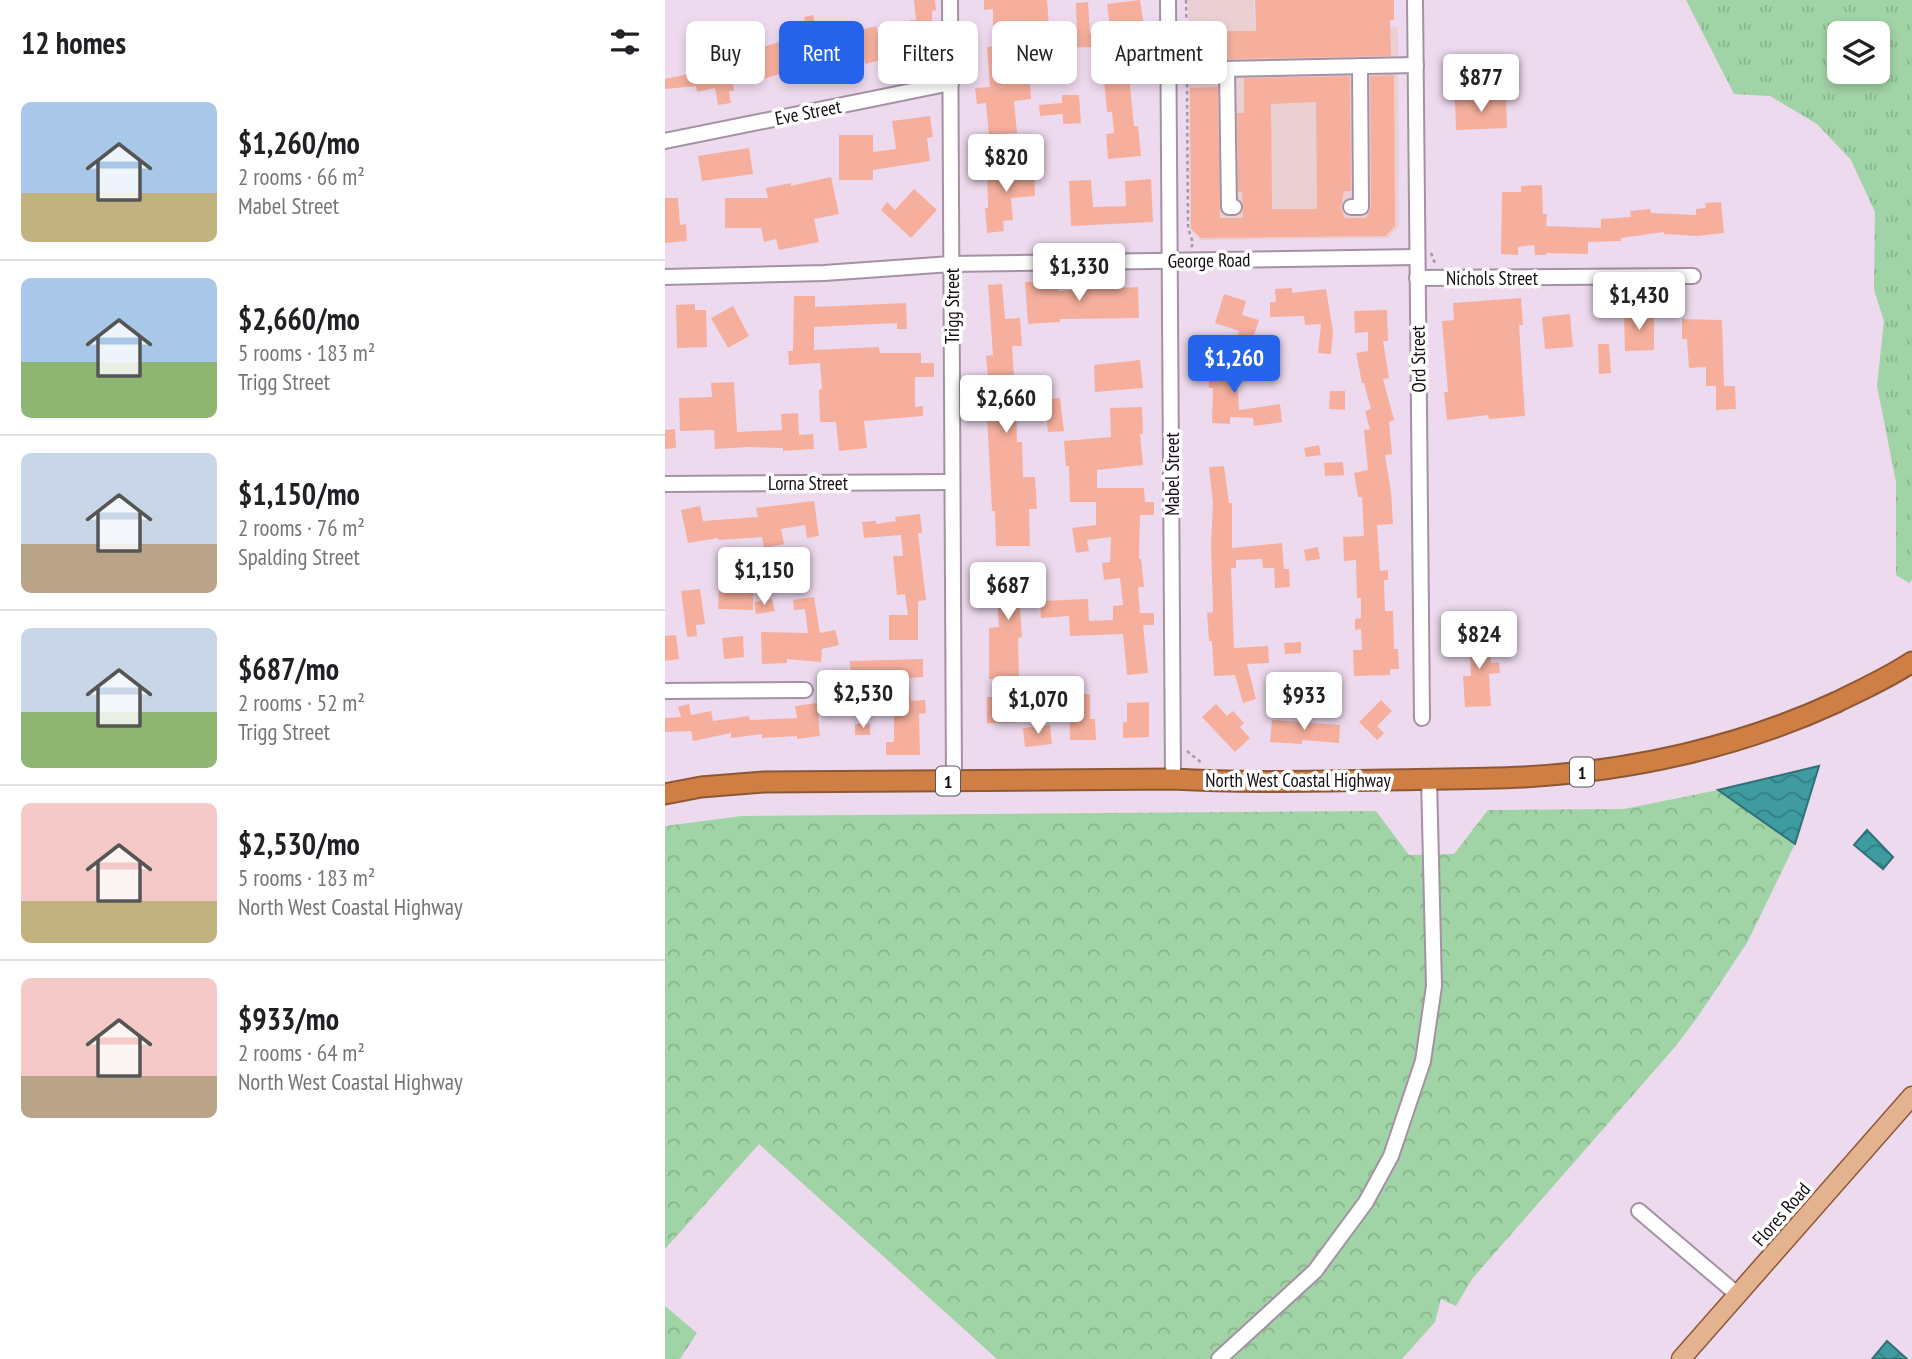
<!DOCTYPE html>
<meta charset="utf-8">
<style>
body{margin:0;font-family:"PT Sans Narrow",sans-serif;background:#f2f2f2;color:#202124;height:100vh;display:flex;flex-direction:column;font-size:26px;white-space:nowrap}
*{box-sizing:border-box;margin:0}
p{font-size:23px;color:#757577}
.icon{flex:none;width:38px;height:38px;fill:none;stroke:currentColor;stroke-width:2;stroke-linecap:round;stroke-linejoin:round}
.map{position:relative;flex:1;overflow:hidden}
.side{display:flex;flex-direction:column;background:#fff;width:665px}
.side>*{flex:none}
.hud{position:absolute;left:21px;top:21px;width:665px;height:63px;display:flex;gap:14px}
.tools{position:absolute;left:1162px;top:21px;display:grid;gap:14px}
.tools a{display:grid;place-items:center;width:63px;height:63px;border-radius:10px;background:#fff;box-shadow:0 4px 10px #0003;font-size:35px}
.price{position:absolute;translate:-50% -60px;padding:0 16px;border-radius:7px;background:#fff;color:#222;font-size:23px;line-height:46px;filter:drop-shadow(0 2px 4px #0008)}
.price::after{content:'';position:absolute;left:50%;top:42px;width:21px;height:16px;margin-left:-10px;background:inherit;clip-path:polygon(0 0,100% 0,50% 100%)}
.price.selected{background:#2563eb;color:#fff}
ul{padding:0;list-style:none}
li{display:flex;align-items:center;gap:21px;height:175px;padding:0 21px}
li+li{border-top:2px solid #e0e0e0}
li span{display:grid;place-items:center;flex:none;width:196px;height:140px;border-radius:10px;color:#555}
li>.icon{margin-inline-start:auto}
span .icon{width:84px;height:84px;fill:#fffc;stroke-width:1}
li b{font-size:30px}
h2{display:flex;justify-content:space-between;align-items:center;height:84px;padding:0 21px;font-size:30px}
.tag{padding:0 24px;border-radius:10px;background:#fff;box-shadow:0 4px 10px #0003;font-size:24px;line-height:63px}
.tag.selected{background:#2563eb;color:#fff}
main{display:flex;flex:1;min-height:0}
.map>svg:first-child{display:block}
.commercial{fill:#ebd0d3}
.grass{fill:url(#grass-tufts);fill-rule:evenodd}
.forest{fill:url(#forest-crowns)}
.water{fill:url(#water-waves);stroke:#317176;stroke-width:2}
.building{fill:#f6af9d;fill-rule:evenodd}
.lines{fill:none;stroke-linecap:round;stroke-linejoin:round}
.minor-casing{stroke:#a491a4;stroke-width:18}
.major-casing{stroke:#8e5733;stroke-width:21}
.highway-casing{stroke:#8e5733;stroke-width:23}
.path{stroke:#a696a6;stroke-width:2.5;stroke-dasharray:3.5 3.5;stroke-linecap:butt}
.minor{stroke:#fff;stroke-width:14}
.major{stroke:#e3b28f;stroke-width:18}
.highway{stroke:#d07f44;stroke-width:19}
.labels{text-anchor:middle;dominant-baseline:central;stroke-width:7;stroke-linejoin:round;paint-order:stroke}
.shield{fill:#fff;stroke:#5a555a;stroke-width:2}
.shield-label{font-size:18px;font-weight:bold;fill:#130c13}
.street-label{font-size:19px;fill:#130c13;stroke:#fff}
</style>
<main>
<section class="side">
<h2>12 homes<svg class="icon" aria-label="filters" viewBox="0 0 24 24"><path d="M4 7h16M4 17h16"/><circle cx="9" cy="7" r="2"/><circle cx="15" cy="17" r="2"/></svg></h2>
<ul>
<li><span style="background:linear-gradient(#a9c7e8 65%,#c2b280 0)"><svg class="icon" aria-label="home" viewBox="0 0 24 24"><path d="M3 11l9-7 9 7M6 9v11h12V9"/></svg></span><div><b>$1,260/mo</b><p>2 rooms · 66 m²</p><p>Mabel Street</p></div></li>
<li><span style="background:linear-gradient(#a9c7e8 60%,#8fb573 0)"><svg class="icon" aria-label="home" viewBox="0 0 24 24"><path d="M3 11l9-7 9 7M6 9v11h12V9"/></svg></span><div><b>$2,660/mo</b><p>5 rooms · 183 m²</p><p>Trigg Street</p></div></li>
<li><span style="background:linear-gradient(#c9d6e8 65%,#b9a48a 0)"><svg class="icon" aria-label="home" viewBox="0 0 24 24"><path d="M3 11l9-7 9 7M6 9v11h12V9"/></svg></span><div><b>$1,150/mo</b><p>2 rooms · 76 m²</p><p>Spalding Street</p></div></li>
<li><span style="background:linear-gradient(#c9d6e8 60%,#8fb573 0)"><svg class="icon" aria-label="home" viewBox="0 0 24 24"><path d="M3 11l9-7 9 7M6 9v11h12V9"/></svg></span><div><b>$687/mo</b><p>2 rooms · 52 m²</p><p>Trigg Street</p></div></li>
<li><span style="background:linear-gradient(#f6c9c9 70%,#c2b280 0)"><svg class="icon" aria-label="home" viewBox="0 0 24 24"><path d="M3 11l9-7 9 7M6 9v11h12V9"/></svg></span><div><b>$2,530/mo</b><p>5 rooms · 183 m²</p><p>North West Coastal Highway</p></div></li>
<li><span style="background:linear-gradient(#f6c9c9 70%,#b9a48a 0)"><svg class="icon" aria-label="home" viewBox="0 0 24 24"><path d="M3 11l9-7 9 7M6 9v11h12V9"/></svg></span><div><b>$933/mo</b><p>2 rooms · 64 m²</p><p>North West Coastal Highway</p></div></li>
</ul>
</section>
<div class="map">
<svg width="1247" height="1359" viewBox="0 0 1247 1359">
<defs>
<pattern id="grass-tufts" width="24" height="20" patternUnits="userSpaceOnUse" patternTransform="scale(1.75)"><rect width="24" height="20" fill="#a0d3a5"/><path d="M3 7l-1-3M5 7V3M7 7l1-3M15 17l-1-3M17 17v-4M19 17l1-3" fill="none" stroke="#89b48d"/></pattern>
<pattern id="forest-crowns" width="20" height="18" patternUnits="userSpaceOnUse" patternTransform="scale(1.75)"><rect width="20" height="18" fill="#a0d3a5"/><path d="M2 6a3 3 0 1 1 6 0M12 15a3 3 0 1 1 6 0" fill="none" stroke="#89b48d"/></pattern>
<pattern id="water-waves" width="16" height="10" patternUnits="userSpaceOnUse" patternTransform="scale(1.75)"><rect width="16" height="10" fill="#3e9ca1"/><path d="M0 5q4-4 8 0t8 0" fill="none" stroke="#337e82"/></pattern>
</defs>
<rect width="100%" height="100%" fill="#eedaee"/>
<polygon class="commercial" points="523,0 589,0 590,27 733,27 734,227 723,238 536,240 525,229"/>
<path class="grass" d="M1021 0H1247V580L1244 583 1231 575V482L1212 386 1219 321 1209 290 1210 212 1186 160 1152 124 1105 96 1069 94ZM1174 33H1213V72H1174Z"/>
<g class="forest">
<polygon points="1053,790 1130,844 1082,943 1034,1015 1010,1047 807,1279 791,1306 776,1299 770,1322 737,1359 332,1359 94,1144 0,1249 0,826 77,816 711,811 744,855 789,854 823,810 959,809"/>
<polygon points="0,1306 32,1333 15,1359 0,1359"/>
</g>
<g class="water">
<polygon points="1154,766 1130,844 1053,790"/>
<polygon points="1202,830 1228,857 1218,869 1189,845"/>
<polygon points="1222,1341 1242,1359 1207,1359"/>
</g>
<g class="building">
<polygon points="249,0 270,0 271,10 267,11 267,61 245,61 245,20 251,20"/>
<polygon points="319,0 382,0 385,39 354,40 356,84 365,83 366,99 349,101 352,133 324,135 321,103 312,104 310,88 325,87 322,47 328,46 328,9 319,10"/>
<polygon points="475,0 479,27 474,27 476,65 463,65 469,126 473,126 476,156 443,159 441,134 449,133 447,112 442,112 439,79 454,78 452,46 399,48 399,36 412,35 411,3 423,2 425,34 446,33 442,4"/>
<polygon points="590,0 729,0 729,20 725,20 726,56 524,60 524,31 591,31"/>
<polygon points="148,15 153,36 181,31 181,34 211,26 214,38 226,35 231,56 200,64 199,58 166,64 165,62 124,71 92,81 84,55 93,52 92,49 123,39 122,33 142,28 139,17"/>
<polygon points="65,60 69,91 64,91 66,103 53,105 50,88 32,92 31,86 0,89 0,79 47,69 46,62"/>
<path d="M729 75 730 226 721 236 536 238 526 229 525 88 553 87 555 218H578L577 192H573L572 113H579V78L685 76 686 191H679L676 208 680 218H701L706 207 705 76ZM651 102 652 209H607L606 104Z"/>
<polygon points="397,95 414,95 416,123 398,124 398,114 375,116 374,105 397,103"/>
<polygon points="841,99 842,128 791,130 790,100"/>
<polygon points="265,116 268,137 262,138 265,161 208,170 208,180 174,180 174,135 208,135 208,152 231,149 227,121"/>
<polygon points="84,148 88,174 37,181 33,156"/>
<polygon points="369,167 370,196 346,198 348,220 338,221 339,231 322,233 320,208 323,208 322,170"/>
<polygon points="166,177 174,214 149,219 154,242 114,250 111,239 99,242 96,228 60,228 60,198 103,198 101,188 126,183 126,186"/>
<polygon points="486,179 488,222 406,226 404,181 426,180 428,207 461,206 460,181"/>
<polygon points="877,185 878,214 882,214 881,226 936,228 936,219 966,217 965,211 985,209 986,213 1031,215 1031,209 1041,208 1040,203 1056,202 1059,233 1032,236 999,234 999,232 956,238 956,241 923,242 923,254 881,253 881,255 870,255 869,245 853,247 853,255 836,254 837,192 856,192 856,186"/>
<polygon points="249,189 272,210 246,238 216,210 222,202 230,210"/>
<polygon points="0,198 13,198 15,225 21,224 22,241 0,243"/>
<polygon points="392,280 393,291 473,287 474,318 395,319 395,322 363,324 360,282"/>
<polygon points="337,284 340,319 355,318 357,346 347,346 349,378 336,379 338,405 351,405 352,442 357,442 358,477 370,477 372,509 364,509 365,546 331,546 330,511 327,511 322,416 327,416 321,356 328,355 323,285"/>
<polygon points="627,288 627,293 661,289 668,332 666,354 653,353 656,324 640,325 639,316 605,317 605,302 611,302 610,289"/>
<polygon points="559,294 581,301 577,315 594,320 583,353 569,349 574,331 550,323"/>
<polygon points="129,296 150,296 150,307 241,303 242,329 232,329 232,323 149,327 149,350 214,347 215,353 256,353 256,363 269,363 269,377 250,377 250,407 258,406 258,416 199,421 202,448 174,451 171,422 155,422 154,390 157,389 155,363 124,365 123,351 128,351"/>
<polygon points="856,298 858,325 854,325 860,416 824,419 823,415 782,420 779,392 783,392 777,321 789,320 788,303"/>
<polygon points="30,304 30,310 41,310 42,347 12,348 11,305"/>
<polygon points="68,306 84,336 63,348 46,318"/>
<polygon points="722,310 723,341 718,341 724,378 718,379 729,420 724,422 727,454 720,455 726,492 728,524 712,525 715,571 723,570 723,580 719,580 720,611 728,611 729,649 733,649 734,669 725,669 725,675 689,676 688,650 697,650 696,629 690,630 690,619 696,618 696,598 692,598 691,560 679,561 678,537 699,536 697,497 693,497 689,473 703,470 699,430 705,429 700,411 706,409 699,383 697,383 691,353 703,351 703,332 690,333 689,311"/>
<polygon points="905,314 908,347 880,349 877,317"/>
<polygon points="959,314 989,314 989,350 960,351"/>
<polygon points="1017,319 1057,320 1059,386 1041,386 1041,367 1024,368 1022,339 1017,339"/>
<polygon points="933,344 944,344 946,373 934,374"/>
<polygon points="571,356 574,410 615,404 617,422 589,426 588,418 565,417 565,424 547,423 548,388 544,388 543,357"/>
<polygon points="475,360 478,388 430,392 429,365"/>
<polygon points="69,382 72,432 117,430 116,414 133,413 134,435 148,434 149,449 118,451 118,448 84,447 50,449 49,430 15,431 14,398 47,397 46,383"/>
<polygon points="1051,386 1070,386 1071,409 1051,410"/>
<polygon points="665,391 680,391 680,410 664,409"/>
<polygon points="395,398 399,431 383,432 379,400"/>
<polygon points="477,407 478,434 475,434 478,465 432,470 432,488 479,488 480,502 489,502 489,515 475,515 474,559 476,559 479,587 473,587 475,613 489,613 489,625 478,625 483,673 462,675 458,634 405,636 404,616 376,618 375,601 423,599 424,621 448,620 448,606 458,605 455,578 439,580 437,563 445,562 446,537 422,540 424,551 411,553 407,528 431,525 431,502 405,502 404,466 401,466 399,441 446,437 445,408"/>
<polygon points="10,429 11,448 0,449 0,430"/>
<polygon points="654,445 656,455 641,457 639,448"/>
<polygon points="678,462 679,475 660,476 659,463"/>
<polygon points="559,466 564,503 567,503 567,548 617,543 619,569 624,569 625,587 610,588 609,568 598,568 597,559 571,560 571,568 566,568 569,648 603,646 604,663 582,664 591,699 578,703 570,675 549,676 547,641 544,641 542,613 548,612 546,542 548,503 544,467"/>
<polygon points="149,501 154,536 142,538 140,525 116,529 119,544 99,548 97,537 53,540 53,538 23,543 16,510 35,506 38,521 93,517 91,508"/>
<polygon points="255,514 257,533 253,533 261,600 253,601 253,640 224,640 224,615 243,615 240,594 232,595 228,556 238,556 236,535 199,538 197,522 211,521 211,524 231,521 230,517"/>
<polygon points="653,547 655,559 641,561 639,550"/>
<polygon points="339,564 339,577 374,576 375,594 354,594 357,637 353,638 354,678 324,679 324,628 334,627 332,595 328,595 327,565"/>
<polygon points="35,589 40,624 31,625 32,636 22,637 16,591"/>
<polygon points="54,591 88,592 88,610 53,609"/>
<polygon points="149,597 155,633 170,630 174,645 157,649 156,662 122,659 122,663 97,664 96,632 143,633 140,609 129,610 128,600"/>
<polygon points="107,599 110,611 91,614 89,602"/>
<polygon points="824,633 826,663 834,662 835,673 824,674 826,706 800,707 798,676 806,676 805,649 800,650 799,634"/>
<polygon points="11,635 14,659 0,661 0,636"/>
<polygon points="78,636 79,657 59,659 57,638"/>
<polygon points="636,642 636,653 620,654 619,643"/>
<polygon points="258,659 258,677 244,678 246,701 260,700 261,713 254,714 255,755 221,755 221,742 229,742 229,715 221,716 218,678 186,680 185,661"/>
<polygon points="642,677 655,678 653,701 639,699"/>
<polygon points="404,693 425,694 425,719 430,719 431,740 405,740"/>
<polygon points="322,697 342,697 342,710 351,710 351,723 322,723"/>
<polygon points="716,700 727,711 712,726 719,733 712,740 694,722"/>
<polygon points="158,702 160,714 153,715 155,736 132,739 132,736 97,738 97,734 66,738 66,733 28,741 26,731 0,732 0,718 16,717 13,707 24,704 26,715 46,711 48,721 84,716 85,720 132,718 130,706"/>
<polygon points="484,702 484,737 458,738 458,722 462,722 462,703"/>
<polygon points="551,704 562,716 568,711 579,723 575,727 585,738 570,752 537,717"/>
<polygon points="607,720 675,725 674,743 637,740 637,744 605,742"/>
<rect x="190" y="724" width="15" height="11"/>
<polygon points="385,725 387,744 360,747 358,728"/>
</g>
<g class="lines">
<defs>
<g id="minor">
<polyline points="285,0 289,781"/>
<polyline points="503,0 508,779"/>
<polyline points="750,0 757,718"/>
<polyline points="562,69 564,207 569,207"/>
<polyline points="504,70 751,65"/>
<polyline points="0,141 286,83"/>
<polyline points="686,207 696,207 695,66"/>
<polyline points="0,277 159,273 286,264 752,257"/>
<polyline points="752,278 1028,276"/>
<polyline points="0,484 287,482"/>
<polyline points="0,691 140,690"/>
<polyline points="974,1211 1073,1295"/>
<polyline points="554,1359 650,1271 701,1202 726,1156 758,1061 769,986 764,779"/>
</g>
<polyline id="major" points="1016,1359 1247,1096"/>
<path id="highway" d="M0 794 36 787 99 782 508 779C579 783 650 781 721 780 767 779 813 779 859 777 966 771 1075 747 1172 702 1198 689 1223 678 1247 662"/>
</defs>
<use href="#minor" class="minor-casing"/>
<use href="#major" class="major-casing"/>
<use href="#highway" class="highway-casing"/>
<g class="path">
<polyline points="521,0 522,56"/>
<polyline points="522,84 523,228 528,243 526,248"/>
<polyline points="766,253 771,266"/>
<polyline points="522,751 538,764"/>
</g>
<use href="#minor" class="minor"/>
<use href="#major" class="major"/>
<use href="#highway" class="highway"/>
</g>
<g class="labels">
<g class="shield">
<rect x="905" y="757.5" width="24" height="29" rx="5"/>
<rect x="271" y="766.5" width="24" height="29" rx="5"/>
</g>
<g class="shield-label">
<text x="917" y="772">1</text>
<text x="283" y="781">1</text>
</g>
<g class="street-label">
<text transform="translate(143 112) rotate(-11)">Eve Street</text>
<text transform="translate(544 260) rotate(-1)">George Road</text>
<text x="827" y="278">Nichols Street</text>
<text transform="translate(287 306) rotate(-90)">Trigg Street</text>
<text transform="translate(753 359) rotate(-91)">Ord Street</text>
<text transform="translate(507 474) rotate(-90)">Mabel Street</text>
<text x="143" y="483">Lorna Street</text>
<text x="633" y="780">North West Coastal Highway</text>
<text transform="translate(1116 1214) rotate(-49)">Flores Road</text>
</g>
</g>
</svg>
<div class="tools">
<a><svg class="icon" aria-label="layers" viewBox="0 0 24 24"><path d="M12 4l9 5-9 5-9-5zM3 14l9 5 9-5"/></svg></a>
</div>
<b class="price" style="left:816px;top:114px">$877</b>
<b class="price" style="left:341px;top:194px">$820</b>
<b class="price" style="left:414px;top:303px">$1,330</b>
<b class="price" style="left:974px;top:332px">$1,430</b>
<b class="price selected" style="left:569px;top:395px">$1,260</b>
<b class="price" style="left:341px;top:435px">$2,660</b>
<b class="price" style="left:99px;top:607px">$1,150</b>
<b class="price" style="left:343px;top:622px">$687</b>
<b class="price" style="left:814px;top:671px">$824</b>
<b class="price" style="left:198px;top:730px">$2,530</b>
<b class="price" style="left:639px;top:732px">$933</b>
<b class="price" style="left:373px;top:736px">$1,070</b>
<div class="hud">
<a class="tag">Buy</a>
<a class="tag selected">Rent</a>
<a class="tag">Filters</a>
<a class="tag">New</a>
<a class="tag">Apartment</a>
</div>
</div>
</main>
